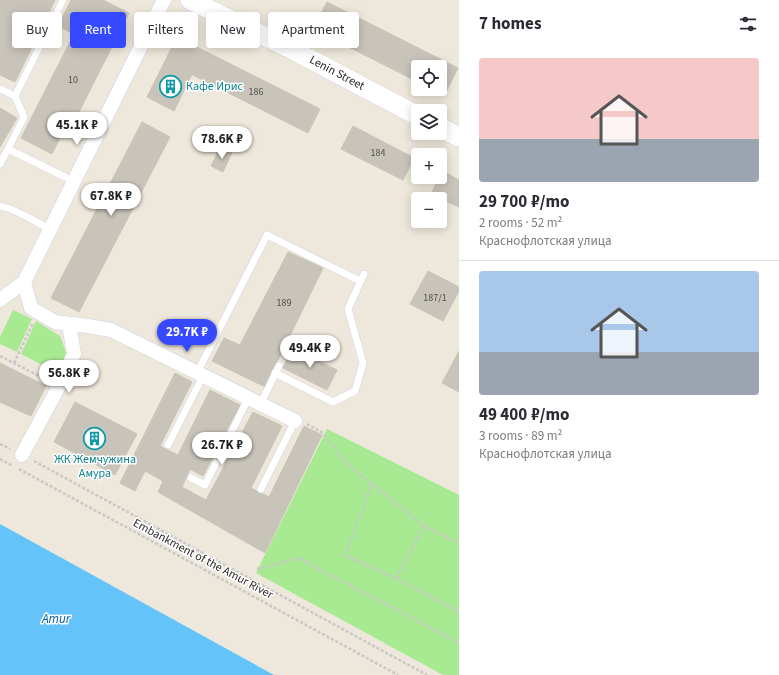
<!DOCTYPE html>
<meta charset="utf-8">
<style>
body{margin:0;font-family:"Source Sans 3",sans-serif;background:#f2f2f3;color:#2b2b33;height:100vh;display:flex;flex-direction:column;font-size:15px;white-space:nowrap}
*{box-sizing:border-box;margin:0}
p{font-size:13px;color:#7c7c81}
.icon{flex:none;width:22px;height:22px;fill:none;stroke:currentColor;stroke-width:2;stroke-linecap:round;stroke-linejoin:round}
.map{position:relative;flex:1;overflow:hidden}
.details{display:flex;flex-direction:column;background:#fff;width:320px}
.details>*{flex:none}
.hud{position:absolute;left:12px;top:12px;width:380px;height:36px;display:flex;gap:8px}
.fabs{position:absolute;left:411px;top:60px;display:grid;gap:8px}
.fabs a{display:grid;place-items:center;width:36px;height:36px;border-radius:4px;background:#fff;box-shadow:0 2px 10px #0003;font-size:20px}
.price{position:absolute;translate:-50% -34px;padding:0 9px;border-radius:14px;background:#fff;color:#222;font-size:13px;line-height:26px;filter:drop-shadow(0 1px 2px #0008)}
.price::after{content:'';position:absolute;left:50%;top:24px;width:12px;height:9px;margin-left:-6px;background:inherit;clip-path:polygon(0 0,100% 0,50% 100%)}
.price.selected{background:#3649ff;color:#fff}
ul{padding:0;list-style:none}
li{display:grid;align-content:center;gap:8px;height:212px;padding:0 20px}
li+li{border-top:1px solid #e1e1e2}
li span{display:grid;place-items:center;height:124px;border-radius:4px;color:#555}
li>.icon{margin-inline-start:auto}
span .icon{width:72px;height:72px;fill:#fffc;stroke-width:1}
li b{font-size:17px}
h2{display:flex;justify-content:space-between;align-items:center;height:48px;padding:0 20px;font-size:17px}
.pill{padding:0 14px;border-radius:4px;background:#fff;box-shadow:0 2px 10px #0003;font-size:14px;line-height:36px}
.pill.selected{background:#3649ff;color:#fff}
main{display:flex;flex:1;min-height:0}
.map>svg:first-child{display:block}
.green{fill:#a8ea92}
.water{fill:#64c4fa}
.building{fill:#c9c4ba;stroke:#c9c4b4}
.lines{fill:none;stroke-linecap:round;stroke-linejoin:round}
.lane-casing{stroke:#d0d2e5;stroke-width:8}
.street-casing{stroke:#d0d2e5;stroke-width:15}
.secondary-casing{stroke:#d0d2e5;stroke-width:20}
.path{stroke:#c8c8c8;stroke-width:2.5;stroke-dasharray:3 2;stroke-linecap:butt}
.lane{stroke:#fff;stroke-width:7}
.street{stroke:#fff;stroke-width:14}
.secondary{stroke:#fff;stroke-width:19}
.labels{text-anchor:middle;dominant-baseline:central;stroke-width:3;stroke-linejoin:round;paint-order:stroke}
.number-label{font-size:10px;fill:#52504e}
.street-label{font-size:12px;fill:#2a2a2a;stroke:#fff}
.culture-label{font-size:12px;fill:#0d838f;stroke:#fff;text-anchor:start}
.water-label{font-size:13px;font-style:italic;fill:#015fa8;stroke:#fff}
</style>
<main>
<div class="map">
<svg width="459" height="675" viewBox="0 0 459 675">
<rect width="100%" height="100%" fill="#eee7db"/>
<g class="green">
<polygon points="13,310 32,319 17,352 0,344 0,337"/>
<polygon points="36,321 60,336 67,355 58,373 21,354"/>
<polygon points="327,429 459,495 459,675 443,675 256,573"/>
</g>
<polygon class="water" points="0,524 274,675 0,675"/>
<g class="building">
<polygon points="0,0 55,0 15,82 0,75"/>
<polygon points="71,0 103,0 129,13 71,128 66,126 52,154 21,138 74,34 58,26"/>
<polygon points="327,2 458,68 444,96 431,89 440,89 440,67 418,67 418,82 313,29"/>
<polygon points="216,33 224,37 221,43 213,38"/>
<polygon points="177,37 320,109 308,133 165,61"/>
<polygon points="165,61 192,74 174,111 147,97"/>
<polygon points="0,108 17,118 0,147"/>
<polygon points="142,122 170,137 79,312 51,298"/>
<polygon points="353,126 414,158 403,180 341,149"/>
<polygon points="220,147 232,153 223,172 211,166"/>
<polygon points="442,171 459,180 459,207 431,194"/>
<polygon points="288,252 323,268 265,387 212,361 224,338 240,345"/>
<polygon points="428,271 459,287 459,291 443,321 410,304"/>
<polygon points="292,348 337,370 327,390 283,368"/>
<polygon points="459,351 459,392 442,383"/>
<polygon points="0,363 46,386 31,416 0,402"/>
<polygon points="175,373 192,382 160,446 178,455 210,390 240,405 203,476 190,469 182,487 206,500 253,412 282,426 251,488 269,497 304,426 322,435 265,553 158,492 163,481 145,471 135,491 120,483"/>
<polygon points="75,402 137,434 115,475 54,442"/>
</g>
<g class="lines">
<defs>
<g id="lane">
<polyline points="0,89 15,96 63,0"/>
<polyline points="15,96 24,117 8,149 73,181"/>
<polyline points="0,164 8,149"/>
<path d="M0 206C18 210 34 221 49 229"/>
<polyline points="197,373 267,235 360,281"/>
<polyline points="275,373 333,402 355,391 363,363 348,309 364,274"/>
<polyline points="260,405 279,366"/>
<polyline points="168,445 203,376"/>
<polyline points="191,478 205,485 248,399"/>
<polyline points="261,489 295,421"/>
</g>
<g id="street">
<polyline points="24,282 31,308 55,322 88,326 111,330 295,421"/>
<polyline points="0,300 24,282 164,0"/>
<polyline points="22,455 59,386 74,354 69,324"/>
</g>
<g id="secondary">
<polyline points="190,0 293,50 418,116"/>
<polyline points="440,127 459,137"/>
</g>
</defs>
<use href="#lane" class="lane-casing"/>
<use href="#street" class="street-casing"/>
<use href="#secondary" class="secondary-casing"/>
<g class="path">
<polyline points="0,356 47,380"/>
<polyline points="14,363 33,323"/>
<polyline points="307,424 323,433 346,463 424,526 459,543"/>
<polyline points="0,444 10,449"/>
<polyline points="0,459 13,466"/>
<polyline points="34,461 427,675"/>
<polyline points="19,469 398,675"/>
<polyline points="372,484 345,556 396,578 459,612"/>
<polyline points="257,569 299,558 459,643"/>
<polyline points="396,578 424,526"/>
</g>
<use href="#lane" class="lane"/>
<use href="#street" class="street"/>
<use href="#secondary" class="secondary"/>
</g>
<defs>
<symbol id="building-ring" viewBox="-11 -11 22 22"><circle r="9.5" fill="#fff" stroke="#0f9aa8" stroke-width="1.5"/><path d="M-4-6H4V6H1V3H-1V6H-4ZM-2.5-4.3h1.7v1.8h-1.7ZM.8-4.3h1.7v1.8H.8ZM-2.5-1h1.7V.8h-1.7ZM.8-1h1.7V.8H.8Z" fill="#0f9aa8"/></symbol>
</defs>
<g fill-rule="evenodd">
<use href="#building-ring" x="158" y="74" width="25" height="25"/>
<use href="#building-ring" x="82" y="426" width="25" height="25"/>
</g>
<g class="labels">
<g class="number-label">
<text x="73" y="80">10</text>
<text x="256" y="92">186</text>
<text x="378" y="153">184</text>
<text x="435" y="298">187/1</text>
<text x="284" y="303">189</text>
</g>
<g class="street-label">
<text transform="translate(337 73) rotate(28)">Lenin Street</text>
<text transform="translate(203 559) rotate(28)">Embankment of the Amur River</text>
</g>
<g class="culture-label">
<text x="186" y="86">Кафе Ирис</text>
<text x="95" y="459" text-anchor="middle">ЖК Жемчужина<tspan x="95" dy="14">Амура</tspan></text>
</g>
<g class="water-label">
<text x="56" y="619">Amur</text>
</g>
</g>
</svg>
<div class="fabs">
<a><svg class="icon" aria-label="locate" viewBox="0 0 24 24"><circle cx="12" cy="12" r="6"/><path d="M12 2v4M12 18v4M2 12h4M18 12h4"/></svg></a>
<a><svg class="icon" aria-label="layers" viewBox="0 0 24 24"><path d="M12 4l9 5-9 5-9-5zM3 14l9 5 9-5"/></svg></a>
<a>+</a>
<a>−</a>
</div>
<b class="price" style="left:77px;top:146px">45.1K ₽</b>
<b class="price" style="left:222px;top:160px">78.6K ₽</b>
<b class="price" style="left:111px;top:217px">67.8K ₽</b>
<b class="price selected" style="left:187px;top:353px">29.7K ₽</b>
<b class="price" style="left:310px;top:369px">49.4K ₽</b>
<b class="price" style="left:69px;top:394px">56.8K ₽</b>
<b class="price" style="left:222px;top:466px">26.7K ₽</b>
<div class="hud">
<a class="pill">Buy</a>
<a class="pill selected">Rent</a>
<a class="pill">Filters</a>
<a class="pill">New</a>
<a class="pill">Apartment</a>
</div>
</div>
<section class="details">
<h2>7 homes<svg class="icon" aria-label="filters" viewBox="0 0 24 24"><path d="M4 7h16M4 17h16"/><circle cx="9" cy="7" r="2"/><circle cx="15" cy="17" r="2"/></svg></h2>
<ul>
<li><span style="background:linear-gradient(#f6c9c9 65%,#9aa5b1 0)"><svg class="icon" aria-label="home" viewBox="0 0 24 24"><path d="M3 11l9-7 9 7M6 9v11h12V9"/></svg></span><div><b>29 700 ₽/mo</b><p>2 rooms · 52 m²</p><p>Краснофлотская улица</p></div></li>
<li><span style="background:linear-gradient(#a9c7e8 65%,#9aa5b1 0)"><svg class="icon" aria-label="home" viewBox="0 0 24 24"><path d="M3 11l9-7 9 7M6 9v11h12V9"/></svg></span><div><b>49 400 ₽/mo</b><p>3 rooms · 89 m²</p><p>Краснофлотская улица</p></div></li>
</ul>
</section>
</main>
